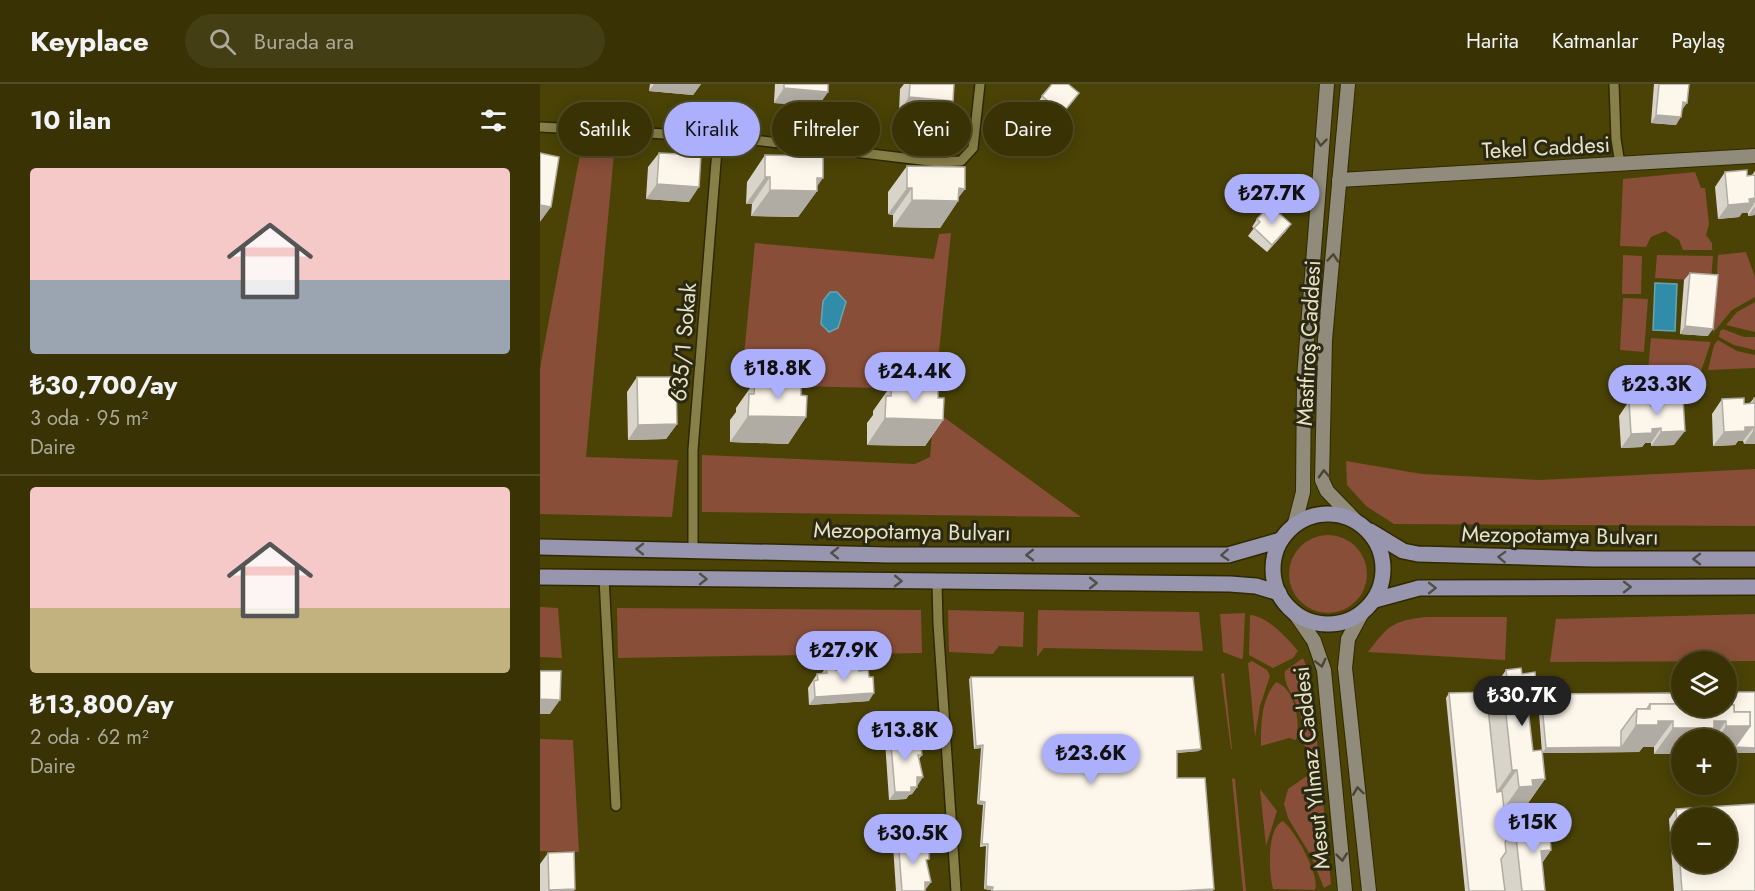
<!DOCTYPE html>
<html lang="tr">
<meta charset="utf-8">
<style>
body{margin:0;font-family:Jost,sans-serif;background:#433e13;color:#f1f3f6;height:100vh;display:flex;flex-direction:column;font-size:22px;white-space:nowrap}
*{box-sizing:border-box;margin:0}
p{font-size:20px;color:#abaa9a}
.icon{flex:none;width:33px;height:33px;fill:none;stroke:currentColor;stroke-width:2;stroke-linecap:round;stroke-linejoin:round}
.map{position:relative;flex:1;overflow:hidden}
.sheet{display:flex;flex-direction:column;background:#383204;width:540px}
.sheet>*{flex:none}
.hud{position:absolute;left:18px;top:18px;width:570px;height:54px;display:flex;gap:12px}
.controls{position:absolute;left:1131px;top:567px;display:grid;gap:12px}
.controls a{display:grid;place-items:center;width:66px;height:66px;border-radius:50%;background:#383204;box-shadow:0 3px 15px #0003,0 0 0 2px #524d26;font-size:30px}
.price{position:absolute;translate:-50% -51px;padding:0 14px;border-radius:21px;background:#acaffb;color:#111;font-size:20px;line-height:39px;filter:drop-shadow(0 2px 3px #0008)}
.price::after{content:'';position:absolute;left:50%;top:36px;width:18px;height:14px;margin-left:-9px;background:inherit;clip-path:polygon(0 0,100% 0,50% 100%)}
.price.active{background:#222;color:#fff}
ul{padding:0;list-style:none}
li{display:grid;align-content:center;gap:12px;height:318px;padding:0 30px}
li+li{border-top:2px solid #524d26}
li span{display:grid;place-items:center;height:186px;border-radius:6px;color:#555}
li>.icon{margin-inline-start:auto}
span .icon{width:108px;height:108px;fill:#fffc;stroke-width:1}
li b{font-size:26px}
h2{display:flex;justify-content:space-between;align-items:center;height:72px;padding:0 30px;font-size:26px}
.chip{padding:0 21px;border-radius:27px;background:#383204;box-shadow:0 3px 15px #0003,0 0 0 2px #524d26;font-size:21px;line-height:54px}
.chip.active{background:#acaffb;color:#111}
header{display:flex;align-items:center;gap:36px;box-sizing:border-box;height:84px;padding:0 30px;background:#383204;border-bottom:2px solid #524d26}
header strong{font-size:28px}
nav{display:flex;gap:33px;margin-inline-start:auto;font-size:21px}
.search{width:420px;height:54px;background:#433e13;display:flex;align-items:center;gap:15px;box-sizing:border-box;padding:0 21px;border-radius:33px;color:#abaa9a;font-size:22px}
main{display:flex;flex:1;min-height:0}
.map>svg:first-child{display:block}
.green{fill:#884e37}
.water{fill:#308ca8;stroke:#67a6b1;stroke-width:1.5}
.lines{fill:none;stroke-linecap:round;stroke-linejoin:round}
.street-casing{stroke:#2f2900;stroke-width:12}
.secondary-casing{stroke:#2f2900;stroke-width:16}
.primary-casing{stroke:#2f2900;stroke-width:18}
.street{stroke:#888049;stroke-width:9}
.secondary{stroke:#908b7b;stroke-width:14}
.primary{stroke:#9796ae;stroke-width:15}
.wall{fill:#d9d4ca}
.shaded-wall{fill:#b0aca4}
.building{fill:#fcf6eb;stroke:#b0aca4;stroke-width:1.5;fill-rule:evenodd}
.oneway{stroke:#4a4632}
.oneway2{stroke:#514f49}
.labels{text-anchor:middle;dominant-baseline:central;stroke-width:6;stroke-linejoin:round;paint-order:stroke}
.street-label{font-size:22px;fill:#e6e3c7;stroke:#2c2912}
</style>
<header>
<strong>Keyplace</strong>
<div class="search"><svg class="icon" aria-label="search" viewBox="0 0 24 24"><circle cx="10" cy="10" r="6"/><path d="M15 15l6 6"/></svg>Burada ara</div>
<nav><a>Harita</a><a>Katmanlar</a><a>Paylaş</a></nav>
</header>
<main>
<section class="sheet">
<h2>10 ilan<svg class="icon" aria-label="filters" viewBox="0 0 24 24"><path d="M4 7h16M4 17h16"/><circle cx="9" cy="7" r="2"/><circle cx="15" cy="17" r="2"/></svg></h2>
<ul>
<li><span style="background:linear-gradient(#f6c9c9 60%,#9aa5b1 0)"><svg class="icon" aria-label="home" viewBox="0 0 24 24"><path d="M3 11l9-7 9 7M6 9v11h12V9"/></svg></span><div><b>₺30,700/ay</b><p>3 oda · 95 m²</p><p>Daire</p></div></li>
<li><span style="background:linear-gradient(#f6c9c9 65%,#c2b280 0)"><svg class="icon" aria-label="home" viewBox="0 0 24 24"><path d="M3 11l9-7 9 7M6 9v11h12V9"/></svg></span><div><b>₺13,800/ay</b><p>2 oda · 62 m²</p><p>Daire</p></div></li>
</ul>
</section>
<div class="map">
<svg width="1215" height="807" viewBox="0 0 1215 807">
<rect width="100%" height="100%" fill="#4a4305"/>
<g class="green">
<polygon points="41,65 74,69 46,373 138,376 132,433 0,430 0,284"/>
<polygon points="1155,88 1161,104 1165,104 1169,140 1166,151 1172,159 1172,166 1143,166 1139,156 1125,147 1111,153 1106,163 1080,162 1083,95"/>
<polygon points="411,149 394,318 381,305 208,301 202,291 215,159 394,175 399,150"/>
<polygon points="1206,168 1215,193 1215,213 1192,226 1173,249 1178,171"/>
<polygon points="1083,171 1102,172 1101,210 1082,210"/>
<polygon points="1117,171 1173,172 1171,197 1115,194"/>
<polygon points="1083,214 1108,215 1104,268 1080,266"/>
<polygon points="1215,218 1215,248 1186,241 1197,228"/>
<polygon points="1183,245 1204,253 1215,253 1215,266 1194,261 1179,253 1180,247"/>
<polygon points="1111,254 1171,258 1161,287 1108,287"/>
<polygon points="1178,256 1197,267 1215,271 1215,284 1168,286 1174,261"/>
<polygon points="394,326 541,433 162,428 162,371 375,380 390,373"/>
<polygon points="806,377 882,390 1000,396 1215,385 1215,442 854,440 826,422 807,401"/>
<circle cx="788" cy="490" r="39"/>
<polygon points="0,523 18,524 22,574 0,573"/>
<polygon points="77,524 381,526 382,569 78,574"/>
<polygon points="408,526 484,528 483,563 459,562 453,570 409,568"/>
<polygon points="498,526 659,528 663,567 504,564 497,573"/>
<polygon points="705,529 703,574 701,575 683,568 680,530"/>
<polygon points="1215,530 1215,577 1010,578 1016,535"/>
<path d="M710 531C727 532 747 554 758 567L753 574 733 584 709 571Z"/>
<path d="M886 533H967L965 576 828 568C849 541 852 537 886 533Z"/>
<path d="M763 574 769 589 778 665 769 666 761 658C770 626 741 605 745 587Z"/>
<polygon points="712,577 727,586 730,592 720,622 715,653 708,579"/>
<polygon points="684,589 692,665 691,665 681,590"/>
<path d="M736 598C754 604 760 635 757 652L756 656 749 654 721 662C721 640 721 615 736 598Z"/>
<polygon points="0,655 33,656 39,768 0,767"/>
<polygon points="780,686 791,800 784,804 771,772 748,734 744,720 748,705 774,687"/>
<polygon points="692,694 695,695 706,807 703,807"/>
<polygon points="720,705 737,727 726,762"/>
<path d="M743 737C756 748 780 791 775 806L733 805C729 790 726 744 743 737Z"/>
</g>
<g class="water">
<polygon points="1115,199 1137,200 1135,247 1113,246"/>
<polygon points="290,208 297,208 306,218 298,244 289,248 281,240 283,217"/>
</g>
<g class="lines">
<defs>
<g id="street">
<polyline points="1074,0 1076,55 1080,80"/>
<polyline points="0,43 197,54 398,78 421,77 433,64 440,0"/>
<polyline points="153,466 153,366 178,53"/>
<polyline points="64,494 76,722"/>
<polyline points="397,498 398,539 416,807"/>
</g>
<g id="secondary">
<polyline points="808,0 785,256 782,396 787,407 815,436"/>
<polyline points="799,96 1215,72"/>
<polyline points="755,439 763,408 764,294 787,0"/>
<polyline points="754,528 774,557 784,586 805,807"/>
<polyline points="822,529 808,555 805,584 829,807"/>
</g>
<g id="primary">
<circle cx="788" cy="485" r="55"/>
<polyline points="830,447 863,467 878,470 1054,475 1215,475"/>
<polyline points="0,463 348,471 688,471 741,456"/>
<polyline points="0,493 690,500 716,502 739,509"/>
<polyline points="835,516 879,504 1215,503"/>
</g>
</defs>
<use href="#street" class="street-casing"/>
<use href="#secondary" class="secondary-casing"/>
<use href="#primary" class="primary-casing"/>
<use href="#street" class="street"/>
<use href="#secondary" class="secondary"/>
<use href="#primary" class="primary"/>
</g>
<g class="wall">
<polygon points="110,0 161,0 153,11 109,7"/>
<polygon points="235,0 288,0 288,8 278,22 234,19"/>
<polygon points="364,0 414,0 413,17 403,32 359,28 360,5"/>
<polygon points="1114,0 1149,0 1142,26 1136,41 1111,39"/>
<polygon points="539,9 518,36 497,20 502,12"/>
<polygon points="119,69 149,118 106,115 108,83"/>
<polygon points="225,71 277,103 277,107 258,133 211,132 212,120 206,120 207,98"/>
<polygon points="367,82 425,105 418,113 418,117 400,144 353,143 353,131 348,130 348,108"/>
<polygon points="1215,87 1215,131 1208,132 1208,129 1202,129 1199,133 1178,135 1175,103 1185,88 1207,92 1212,91"/>
<polygon points="717,135 746,147 727,168 708,152 714,144 712,143"/>
<polygon points="1150,189 1168,252 1140,250 1144,196"/>
<polygon points="97,293 137,340 126,355 88,356 87,308"/>
<polygon points="215,297 261,311 266,333 248,360 190,358 190,336 196,328 196,324"/>
<polygon points="352,300 398,314 403,336 385,362 327,361 327,339 333,331 333,327"/>
<polygon points="1214,314 1215,314 1215,360 1204,360 1203,357 1198,357 1195,361 1173,362 1172,330 1182,315 1204,320 1209,320"/>
<polygon points="1121,316 1134,361 1111,362 1111,359 1105,359 1102,363 1081,364 1079,332 1089,317 1111,322 1117,322"/>
<polygon points="286,583 296,586 319,587 329,593 329,617 269,621 268,604 277,590 282,589"/>
<polygon points="966,586 982,590 998,615 1001,610 1215,608 1215,669 1186,669 1186,656 1142,656 1142,670 1114,670 1114,663 1103,663 1099,668 1002,669 998,616 988,629 993,667 1005,695 986,722 979,722 978,723 979,738 980,737 995,740 1011,766 1002,779 1005,807 925,807 906,614 909,609 951,608"/>
<polygon points="431,593 659,667 637,669 637,694 673,807 451,807 451,806 444,805 446,762 440,763 443,721 437,720 441,664 434,665 429,595"/>
<polygon points="350,649 367,652 382,671 379,675 377,703 372,710 369,711 366,715 349,716 345,657"/>
<polygon points="1136,725 1215,807 1134,807 1129,735"/>
<polygon points="358,754 375,757 382,766 391,798 385,805 385,807 356,807 353,761"/>
<polygon points="8,769 34,807 0,807 0,780"/>
</g>
<g class="shaded-wall">
<polygon points="114,0 161,0 153,11 109,7"/>
<polygon points="244,4 288,8 278,22 234,19"/>
<polygon points="369,13 413,17 403,32 359,28"/>
<polygon points="1143,18 1147,19 1142,26"/>
<polygon points="1116,31 1141,33 1136,41 1111,39"/>
<polygon points="225,93 230,93 212,120 206,120"/>
<polygon points="277,94 283,94 274,107 277,107 258,133 211,132 230,106"/>
<polygon points="117,100 159,103 149,118 106,115"/>
<polygon points="367,104 372,104 353,131 348,130"/>
<polygon points="419,104 425,105 416,117 418,117 400,144 353,143 372,116"/>
<polygon points="1215,114 1215,118 1208,129 1202,129 1199,133 1178,135 1188,121 1209,115"/>
<polygon points="0,121 11,123 0,138"/>
<polygon points="1215,122 1215,131 1208,132"/>
<polygon points="751,140 746,147 727,168 732,161"/>
<polygon points="1145,242 1173,245 1168,252 1140,250"/>
<polygon points="208,332 266,333 248,360 190,358"/>
<polygon points="345,334 403,336 385,362 327,361"/>
<polygon points="137,340 126,355 88,356 98,341"/>
<polygon points="1205,343 1214,343 1203,357 1198,357 1195,361 1173,362 1184,348"/>
<polygon points="1121,344 1111,359 1105,359 1102,363 1081,364 1091,350 1112,345"/>
<polygon points="1215,345 1215,360 1204,360 1214,346"/>
<polygon points="1145,347 1134,361 1111,362 1121,348"/>
<polygon points="334,609 329,617 269,621 275,613"/>
<polygon points="0,615 20,616 10,630 0,630"/>
<polygon points="998,615 979,642 987,616"/>
<polygon points="1118,637 1133,637 1114,663 1103,663 1099,668 1002,669 1006,664 1081,663 1096,641"/>
<polygon points="1174,637 1186,637 1173,656 1142,656 1142,670 1114,670 1133,644"/>
<polygon points="1186,642 1210,642 1215,664 1215,669 1186,669 1186,656 1176,656"/>
<polygon points="443,661 441,664 434,665 436,662"/>
<polygon points="661,665 659,667 635,669 637,667"/>
<polygon points="972,686 977,686 958,712 953,713"/>
<polygon points="377,693 383,693 378,701 371,701"/>
<polygon points="1005,695 986,722 979,722 974,728 960,730 979,703 992,696"/>
<polygon points="371,703 377,703 372,710 369,711 366,715 349,716 355,708"/>
<polygon points="439,717 445,718 443,721 437,720"/>
<polygon points="1011,766 993,792 1001,767"/>
<polygon points="385,798 391,798 386,805 379,806"/>
<polygon points="446,802 453,803 451,806 444,805"/>
<polygon points="35,805 34,807 8,807 9,806"/>
<polygon points="674,805 673,807 636,807"/>
</g>
<g class="building">
<polygon points="244,0 288,0 288,8 244,4"/>
<polygon points="370,0 414,0 413,17 369,13"/>
<polygon points="512,0 528,0 539,9 523,29 502,12"/>
<polygon points="1119,0 1149,0 1147,19 1143,18 1141,33 1116,31"/>
<polygon points="0,69 19,73 11,123 0,121"/>
<polygon points="119,69 161,71 159,103 117,100"/>
<polygon points="225,71 283,72 283,94 277,94 277,107 230,106 230,93 225,93"/>
<polygon points="367,82 425,83 425,105 419,104 418,117 372,116 372,104 367,104"/>
<polygon points="1207,86 1207,92 1215,91 1215,114 1209,115 1210,119 1188,121 1185,88"/>
<polygon points="730,121 751,140 732,161 714,144 720,138 717,135"/>
<polygon points="1150,189 1178,191 1173,245 1145,242"/>
<polygon points="97,293 136,293 137,340 98,341"/>
<polygon points="215,297 261,298 261,311 267,312 266,333 208,332 209,310 214,310"/>
<polygon points="352,300 398,301 398,314 404,314 403,336 345,334 346,312 351,312"/>
<polygon points="1204,314 1204,320 1214,319 1214,314 1215,314 1215,345 1214,346 1214,343 1205,343 1205,347 1184,348 1182,315"/>
<polygon points="1143,315 1145,347 1121,348 1121,344 1112,345 1112,349 1091,350 1089,317 1111,316 1111,322 1121,321 1121,316"/>
<polygon points="318,580 319,587 328,586 329,593 333,593 334,609 275,613 274,597 278,596 277,590 287,589 286,583 296,582 296,586"/>
<polygon points="981,584 982,590 995,588 998,615 987,616 993,667 1002,666 1005,695 992,696 993,702 979,703 977,686 972,686 963,603 968,602 966,586"/>
<polygon points="0,587 21,587 20,616 0,615"/>
<polygon points="431,593 653,593 661,665 637,667 637,694 665,694 674,805 637,807 452,807 453,803 446,802 448,760 442,760 445,718 439,717 443,661 436,662"/>
<polygon points="951,608 952,618 948,624 957,708 962,707 964,725 978,723 979,738 965,758 966,768 961,775 965,807 929,807 909,609"/>
<polygon points="1186,608 1215,608 1215,664 1195,663 1210,642 1210,628 1194,628 1194,621 1186,621"/>
<polygon points="1142,609 1142,620 1110,620 1107,625 1097,625 1081,647 1081,663 1006,664 1001,610"/>
<polygon points="1110,620 1142,620 1142,622 1186,622 1186,621 1194,621 1194,628 1210,628 1210,642 1186,642 1186,637 1174,637 1174,644 1133,644 1133,637 1118,637 1118,641 1096,641 1097,625 1110,625"/>
<polygon points="367,648 367,652 374,652 374,661 381,661 382,671 378,671 383,693 377,693 377,703 371,703 371,708 355,708 350,649"/>
<path d="M1215 720V807H1142L1136 725ZM1142 734H1186V778H1142Z"/>
<polygon points="995,735 995,740 1009,739 1011,766 1001,767 1005,807 982,807 976,753 981,753 980,737"/>
<polygon points="375,753 375,757 382,756 382,766 389,765 389,775 386,776 391,798 385,798 385,807 362,807 358,754"/>
<polygon points="34,768 35,805 9,806 8,769"/>
</g>
<defs><path id="oneway-chevron" d="M-2-3.5L2.5 0L-2 3.5" fill="none" stroke-width="1.6" stroke-linecap="round" stroke-linejoin="round" transform="scale(1.5)"/></defs>
<g class="oneway">
<use href="#oneway-chevron" transform="translate(781 58) rotate(96)"/>
<use href="#oneway-chevron" transform="translate(793 174) rotate(-85)"/>
<use href="#oneway-chevron" transform="translate(784 390) rotate(-93)"/>
<use href="#oneway-chevron" transform="translate(781 579) rotate(76)"/>
<use href="#oneway-chevron" transform="translate(818 707) rotate(-98)"/>
<use href="#oneway-chevron" transform="translate(802 773) rotate(84)"/>
</g>
<g class="oneway2">
<use href="#oneway-chevron" transform="translate(100 465) rotate(-179)"/>
<use href="#oneway-chevron" transform="translate(295 469) rotate(-179)"/>
<use href="#oneway-chevron" transform="translate(490 471) rotate(-180)"/>
<use href="#oneway-chevron" transform="translate(685 471) rotate(177)"/>
<use href="#oneway-chevron" transform="translate(962 473) rotate(-178)"/>
<use href="#oneway-chevron" transform="translate(1157 475) rotate(180)"/>
<use href="#oneway-chevron" transform="translate(163 495) rotate(1)"/>
<use href="#oneway-chevron" transform="translate(358 497) rotate(1)"/>
<use href="#oneway-chevron" transform="translate(553 499)"/>
<use href="#oneway-chevron" transform="translate(1087 503)"/>
<use href="#oneway-chevron" transform="translate(892 504)"/>
</g>
<g class="labels">
<g class="street-label">
<text transform="translate(1006 63) rotate(-3)">Tekel Caddesi</text>
<text transform="translate(143 258) rotate(-85)">635/1 Sokak</text>
<text transform="translate(768 259) rotate(-87)">Mastfıroş Caddesi</text>
<text transform="translate(372 447) rotate(1)">Mezopotamya Bulvarı</text>
<text transform="translate(1020 451) rotate(1)">Mezopotamya Bulvarı</text>
<text transform="translate(771 684) rotate(-96)">Mesut Yılmaz Caddesi</text>
</g>
</g>
</svg>
<div class="controls">
<a><svg class="icon" aria-label="layers" viewBox="0 0 24 24"><path d="M12 4l9 5-9 5-9-5zM3 14l9 5 9-5"/></svg></a>
<a>+</a>
<a>−</a>
</div>
<b class="price" style="left:732px;top:141px">₺27.7K</b>
<b class="price" style="left:238px;top:316px">₺18.8K</b>
<b class="price" style="left:375px;top:319px">₺24.4K</b>
<b class="price" style="left:1117px;top:332px">₺23.3K</b>
<b class="price" style="left:304px;top:598px">₺27.9K</b>
<b class="price active" style="left:982px;top:643px">₺30.7K</b>
<b class="price" style="left:365px;top:678px">₺13.8K</b>
<b class="price" style="left:551px;top:701px">₺23.6K</b>
<b class="price" style="left:993px;top:770px">₺15K</b>
<b class="price" style="left:373px;top:781px">₺30.5K</b>
<div class="hud">
<a class="chip">Satılık</a>
<a class="chip active">Kiralık</a>
<a class="chip">Filtreler</a>
<a class="chip">Yeni</a>
<a class="chip">Daire</a>
</div>
</div>
</main>
